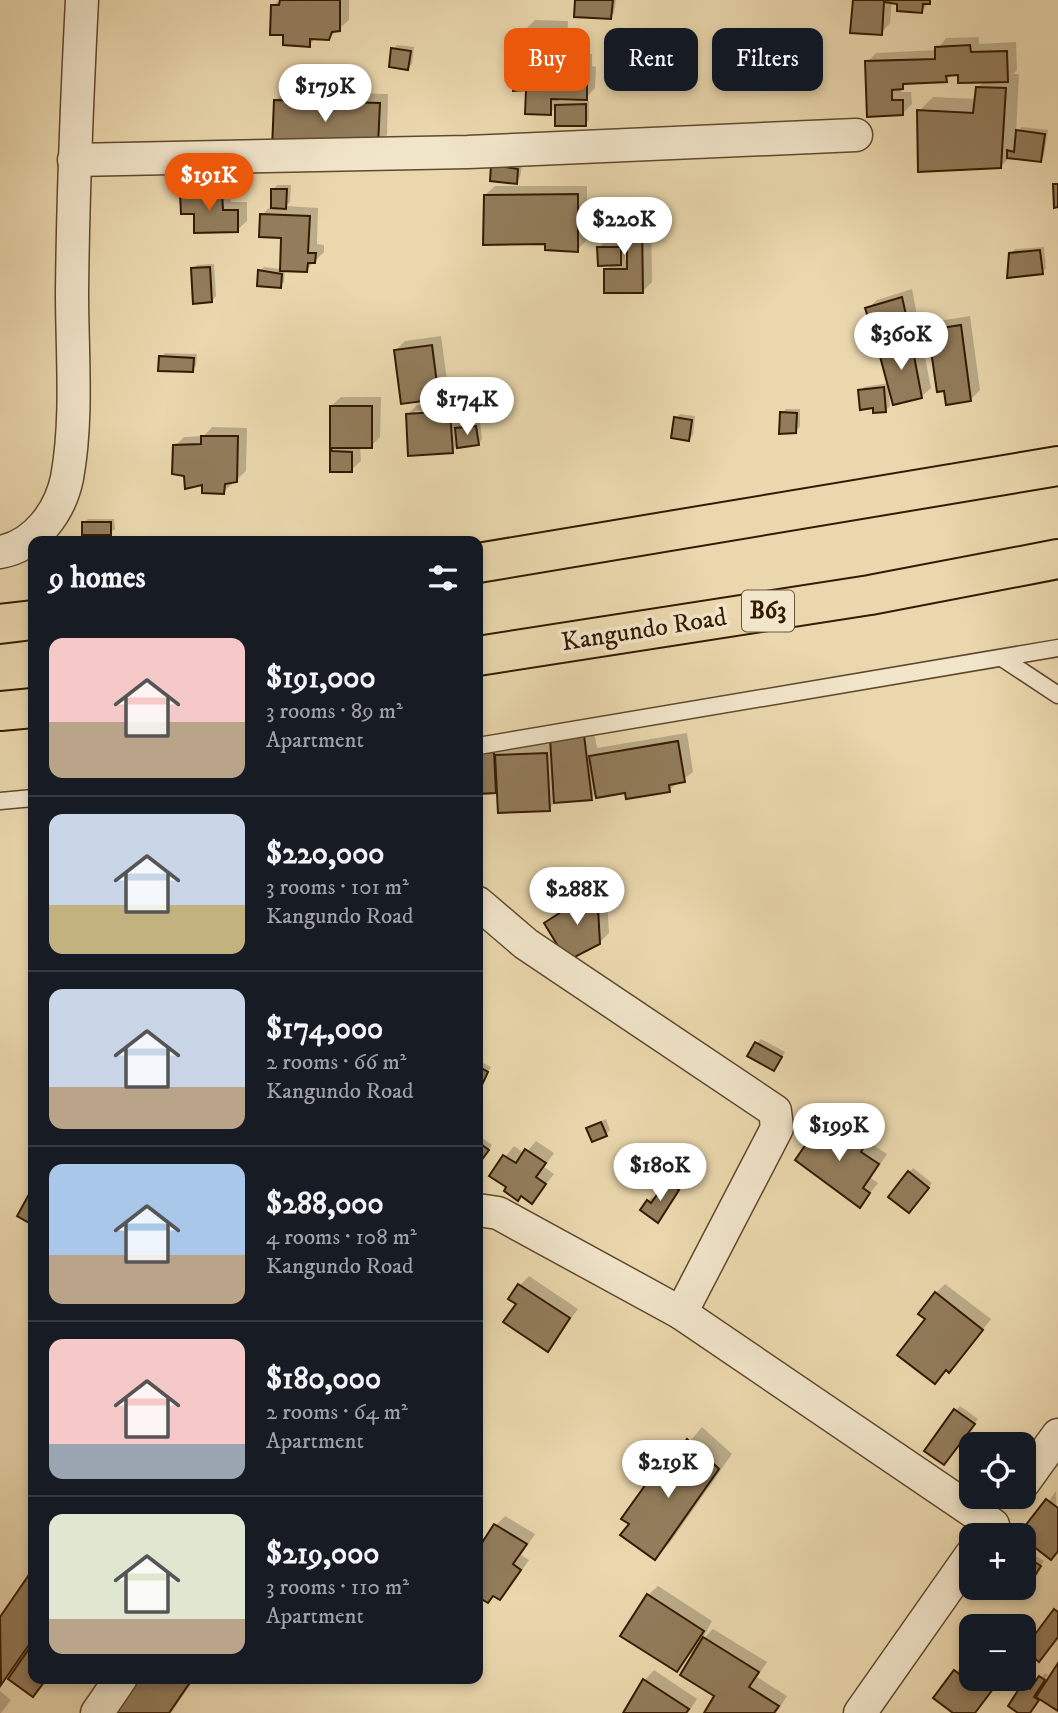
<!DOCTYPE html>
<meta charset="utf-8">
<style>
body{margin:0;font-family:"IM FELL DW Pica",serif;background:#242831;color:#f1f3f6;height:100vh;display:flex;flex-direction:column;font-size:26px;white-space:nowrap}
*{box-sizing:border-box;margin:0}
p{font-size:23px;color:#9ea1a6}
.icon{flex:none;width:38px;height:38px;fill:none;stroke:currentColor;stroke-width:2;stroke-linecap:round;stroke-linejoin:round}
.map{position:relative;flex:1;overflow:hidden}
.panel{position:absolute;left:28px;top:536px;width:455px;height:1148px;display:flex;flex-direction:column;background:#171b24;border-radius:14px;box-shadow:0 4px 10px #0003}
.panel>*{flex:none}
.top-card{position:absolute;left:504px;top:28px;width:448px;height:63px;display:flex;gap:14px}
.fabs{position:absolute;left:959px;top:1432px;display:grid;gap:14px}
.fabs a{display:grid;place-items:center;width:77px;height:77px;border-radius:14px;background:#171b24;box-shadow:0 4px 10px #0003;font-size:35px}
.price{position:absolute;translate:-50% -60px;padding:0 16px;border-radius:24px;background:#fff;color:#222;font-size:23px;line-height:46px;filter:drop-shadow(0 2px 4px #0008)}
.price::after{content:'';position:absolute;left:50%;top:42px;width:21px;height:16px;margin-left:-10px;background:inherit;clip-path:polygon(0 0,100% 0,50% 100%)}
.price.on{background:#ea580c;color:#fff}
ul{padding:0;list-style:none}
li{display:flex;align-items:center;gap:21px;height:175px;padding:0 21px}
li+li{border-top:2px solid #363941}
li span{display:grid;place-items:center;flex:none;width:196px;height:140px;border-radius:14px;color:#555}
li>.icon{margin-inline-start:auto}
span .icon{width:84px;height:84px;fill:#fffc;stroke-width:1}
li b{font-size:30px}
h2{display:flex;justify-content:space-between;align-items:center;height:84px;padding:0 21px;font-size:30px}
.chip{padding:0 24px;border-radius:14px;background:#171b24;box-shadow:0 4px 10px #0003;font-size:24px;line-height:63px}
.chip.on{background:#ea580c;color:#fff}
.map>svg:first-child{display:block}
.shadow{fill:#0003;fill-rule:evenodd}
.building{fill:#927c5b;stroke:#331a02;stroke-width:2}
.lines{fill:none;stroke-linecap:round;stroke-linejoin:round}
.service-casing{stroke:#61492d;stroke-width:19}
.minor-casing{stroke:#61492d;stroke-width:35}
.trunk-casing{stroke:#331a02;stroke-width:42}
.service{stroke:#f1e5ca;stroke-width:16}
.minor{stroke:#f1e5ca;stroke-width:32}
.trunk{stroke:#ead7ad;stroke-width:38}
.labels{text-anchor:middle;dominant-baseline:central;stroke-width:7;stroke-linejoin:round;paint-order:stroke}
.shield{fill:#f1e5ca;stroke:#6c573e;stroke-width:2}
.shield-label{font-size:24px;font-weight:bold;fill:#331a02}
.street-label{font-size:26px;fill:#331a02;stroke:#f1e5ca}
</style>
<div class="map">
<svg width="1058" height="1713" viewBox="0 0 1058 1713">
<rect width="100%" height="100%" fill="#ead7ad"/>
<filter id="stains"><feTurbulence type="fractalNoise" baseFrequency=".00286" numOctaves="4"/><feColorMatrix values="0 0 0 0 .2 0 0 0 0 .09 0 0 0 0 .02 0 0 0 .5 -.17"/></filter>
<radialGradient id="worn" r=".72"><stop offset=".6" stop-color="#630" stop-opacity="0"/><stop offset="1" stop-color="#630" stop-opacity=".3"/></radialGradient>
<g class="shadow">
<polygon points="279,0 349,0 349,20 328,38 317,37 309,45 285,33 273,6"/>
<polygon points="576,0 616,0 614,13 610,17"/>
<polygon points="855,0 931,0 922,11 892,1 890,23 881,33"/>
<path d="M535 20 568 21 567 39H585V54H592V66L596 67 595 88 583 101H589V120L585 124 557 106 550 113 527 89 516 51 525 41V30ZM559 97 575 98V101H559Z"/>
<polygon points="979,37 979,44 1016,42 1017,70 1013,74 1019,74 1016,133 1022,127 1048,130 1044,156 1040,160 1010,157 1000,167 919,111 933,97 976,99 977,88 985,81 960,73 952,74 946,80 908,82 901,88 901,92 911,92 912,104 903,113 869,115 867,62 876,53 937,50 946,38"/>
<polygon points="397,45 414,47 412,64 407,68 393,49"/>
<polygon points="285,92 388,94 387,135 378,145 275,101"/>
<polygon points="497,162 522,166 520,177 516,182 492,179"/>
<polygon points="192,184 231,184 231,202 247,202 247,221 237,230 195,212 182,194"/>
<polygon points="277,185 291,185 290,202 286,206 318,208 317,244 324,245 324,252 306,270 285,269 284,282 280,286 260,271 264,267 281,269 282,236 262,215 272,205 273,190"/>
<polygon points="495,186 587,186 587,240 577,250 547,242 485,195"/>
<path d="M651 213 652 282 643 291 606 270 612 264 599 248 606 240 598 223 608 214ZM625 240H629V260H625Z"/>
<polygon points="1044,247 1046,268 1042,272 1011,254 1015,249"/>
<polygon points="214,264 216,296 212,301 193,269 197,265"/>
<polygon points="912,289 919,326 911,334 920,332 931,388 921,397 888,386 890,406 886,410 874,406 860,391 864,387 889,383 879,349 887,342 867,309 877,300"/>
<polygon points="970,316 980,390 971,399 930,330 939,321"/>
<polygon points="441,336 448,388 438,397 396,350 405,341"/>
<polygon points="165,353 197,354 196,366 192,370 161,357"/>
<polygon points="341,397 381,397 380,437 371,446 360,446 361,461 351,470 331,452 337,446 331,406"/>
<path d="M459 402 460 425 480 422 482 439 478 444 457 446 452 451 408 414 417 405ZM459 409V412L415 415V411Z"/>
<polygon points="786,409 800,409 800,427 795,431 782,413"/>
<polygon points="680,414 695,416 693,435 689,439 676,418"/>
<polygon points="212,427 247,428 246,471 223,492 186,474 175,446 184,437 204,436"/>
<polygon points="88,519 114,519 115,529 110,533 84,523"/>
<polygon points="593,727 597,748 687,733 693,772 669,790 596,793 591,798 556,801 549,809 498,791 478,793 478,748 552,744"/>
<polygon points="606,882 609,933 599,943 547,923"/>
<polygon points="761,1039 785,1052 778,1064 757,1043"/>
<polygon points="479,1061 491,1067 482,1083 478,1081"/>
<polygon points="830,1116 844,1125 848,1121 872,1137 869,1142 887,1154 871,1178 878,1183 860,1206 797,1160"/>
<polygon points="606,1119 610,1130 606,1134 588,1128"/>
<polygon points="478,1135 492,1145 478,1163"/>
<polygon points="536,1141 554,1153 544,1167 554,1174 532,1202 491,1175 514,1146 525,1154"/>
<polygon points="913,1168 932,1183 913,1207 909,1172"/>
<polygon points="671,1179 682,1186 662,1216 648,1201 652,1197 656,1199"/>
<polygon points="529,1276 578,1309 548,1349 518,1303 519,1286"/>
<polygon points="945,1284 991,1319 958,1361 935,1382 927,1319 936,1293"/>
<polygon points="960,1406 978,1419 948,1459 926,1450"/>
<polygon points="702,1427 732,1454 669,1544 655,1557 631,1524 662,1464 676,1450 680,1453"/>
<polygon points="1056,1491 1058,1550 1050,1558 1024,1535"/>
<polygon points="505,1516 535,1534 521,1555 529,1560 509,1589 500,1598 495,1594 488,1601 478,1594 478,1544"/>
<polygon points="1032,1554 1044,1561 1030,1580 1024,1576 1024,1566"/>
<polygon points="33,1572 33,1678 47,1678 33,1695 13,1671 0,1682 0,1620"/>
<polygon points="658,1586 712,1621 701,1641 713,1629 767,1662 757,1677 787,1696 776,1713 706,1713 716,1695 691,1653 677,1670 648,1595"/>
<polygon points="965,1662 971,1667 971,1678 1000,1679 975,1713 956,1713 935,1698"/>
<polygon points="1058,1666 1058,1709 1040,1697 1030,1713 1022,1713 1024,1685 1028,1681 1035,1685 1045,1673 1048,1675 1037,1692 1040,1694"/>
<polygon points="654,1670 697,1699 688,1713 626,1712 645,1680"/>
<polygon points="131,1678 195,1678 171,1713 107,1713"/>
<polygon points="0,1691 11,1700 1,1713 0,1713"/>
</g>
<g class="building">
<polygon points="280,0 340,0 340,31 332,32 329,40 310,39 310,47 283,45 283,35 270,35 271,5 279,5"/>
<polygon points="575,0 613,0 611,19 574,17"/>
<polygon points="853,0 930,0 930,4 923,4 922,13 897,11 897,4 884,2 882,35 850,33"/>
<polygon points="524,29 559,30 559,47 577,48 577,63 583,62 583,75 587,76 587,100 551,99 551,115 525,114 526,90 513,91 514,50 524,50"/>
<polygon points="970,45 971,52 1007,51 1008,82 958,83 958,75 946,76 947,82 903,84 903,89 892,90 892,100 903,100 903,115 867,117 865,61 935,59 935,47"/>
<polygon points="391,48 411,51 408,70 389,67"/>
<polygon points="976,87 1006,88 1001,168 918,172 917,110 973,113"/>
<polygon points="274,100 380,103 378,146 272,149"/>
<polygon points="586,104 586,126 555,126 555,105"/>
<polygon points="1016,130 1045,134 1041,162 1007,158 1007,150 1014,152"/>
<polygon points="491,165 518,169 517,184 490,181"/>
<polygon points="1053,184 1058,184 1058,207 1054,208"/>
<polygon points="271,189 287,189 286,209 271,208"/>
<polygon points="222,192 223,210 238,210 238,232 194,233 194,214 181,214 180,193"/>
<polygon points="578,194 578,252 545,250 545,244 483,245 484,195"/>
<polygon points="260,214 310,216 308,253 316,253 315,263 308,263 307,272 280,271 281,238 259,237"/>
<polygon points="597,222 642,222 643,293 604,293 604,269 627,269 627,242 596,242"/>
<polygon points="597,247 621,247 621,265 598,266"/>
<polygon points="1040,250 1043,274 1007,278 1009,253"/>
<polygon points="210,267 212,302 193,304 191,268"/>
<polygon points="258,270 282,274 281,288 257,286"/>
<polygon points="902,297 911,337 877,346 865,308"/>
<polygon points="961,325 971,401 946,405 944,391 937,392 928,330"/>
<polygon points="911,340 922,398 893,405 878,349"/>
<polygon points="432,345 439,399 401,404 394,350"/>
<polygon points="159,356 194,358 193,372 158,371"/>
<polygon points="884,387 886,412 873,413 873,408 860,410 858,390"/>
<polygon points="330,406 372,406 372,448 331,448 332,451 352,452 352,472 330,472"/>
<polygon points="450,411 453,453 408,456 406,414"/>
<polygon points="780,412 797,413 796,433 779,434"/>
<polygon points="674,417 692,420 689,441 671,438"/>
<polygon points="476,426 479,445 457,448 455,428"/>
<polygon points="201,436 238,436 237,482 225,484 224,494 202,493 202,485 185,489 184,476 172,474 173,445 201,444"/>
<rect x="82" y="522" width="29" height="13"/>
<polygon points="584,735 592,800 554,803 550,738"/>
<polygon points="678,741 685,782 669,785 670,792 626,799 625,793 596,798 589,756"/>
<polygon points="494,752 496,793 478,794 478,797 478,764 479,764 479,753"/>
<polygon points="547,753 550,811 498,813 495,755"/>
<polygon points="597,889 600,944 567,961 544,923"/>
<polygon points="755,1042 782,1057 774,1071 747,1056"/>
<polygon points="478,1066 488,1072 482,1085 478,1083"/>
<polygon points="601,1122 607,1136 592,1142 586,1128"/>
<polygon points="820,1124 834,1133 838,1129 864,1147 861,1152 879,1164 863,1188 870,1193 860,1208 795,1160"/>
<polygon points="478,1142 489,1150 478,1165"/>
<polygon points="525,1149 546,1163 536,1177 546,1184 532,1204 521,1196 518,1201 504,1191 506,1187 489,1176 503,1155 516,1163"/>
<polygon points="908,1171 929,1188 909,1213 888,1197"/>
<polygon points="666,1182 679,1190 658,1223 640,1210 647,1200 651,1203"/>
<polygon points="33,1187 33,1225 17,1216"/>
<polygon points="518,1284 570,1318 548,1352 503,1322 516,1304 508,1299"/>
<polygon points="935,1292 983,1330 949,1373 946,1370 935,1384 897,1355 925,1319 918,1314"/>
<polygon points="954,1409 975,1424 944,1465 924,1451"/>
<polygon points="687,1439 719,1469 655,1560 620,1535 629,1524 621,1519 661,1463 668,1467"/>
<polygon points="1046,1499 1058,1508 1058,1551 1051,1560 1024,1539 1024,1535 1018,1535"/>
<polygon points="494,1524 527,1544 513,1564 521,1570 500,1600 493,1596 488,1603 478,1597 478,1545 480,1546"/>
<polygon points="1027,1557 1041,1566 1031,1582 1024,1578"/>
<polygon points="33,1569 33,1639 1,1685 0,1617"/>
<polygon points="647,1594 704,1631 677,1672 620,1636"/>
<polygon points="1054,1609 1058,1612 1058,1637 1039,1662 1024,1649"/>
<polygon points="703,1637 759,1672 749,1687 779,1706 774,1713 704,1713 714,1696 680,1675"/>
<polygon points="33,1643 33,1678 47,1678 33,1697 8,1679"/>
<polygon points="1058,1663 1058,1711 1036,1697"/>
<polygon points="954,1670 974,1685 979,1679 993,1689 975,1713 953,1713 933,1698"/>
<polygon points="1039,1676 1045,1680 1034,1697 1039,1700 1030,1713 1018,1713 1008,1706 1022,1684 1030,1689"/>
<polygon points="129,1678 193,1678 169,1713 104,1713"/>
<polygon points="643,1679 689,1709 686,1713 623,1713"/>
</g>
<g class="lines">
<defs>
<g id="service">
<polyline points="1002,658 1058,695"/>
<polyline points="478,746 1058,648"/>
<polyline points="0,801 33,798"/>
</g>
<g id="minor">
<polyline points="74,160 468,152 856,135"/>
<path d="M0 552C35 546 60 512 67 478 78 418 72 353 72 292 73 195 77 97 82 0"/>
<polyline points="478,903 526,944 775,1111 777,1128 681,1313"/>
<polyline points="478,1210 498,1213 681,1313 993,1525"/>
<polyline points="1024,1482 1058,1435"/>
<polyline points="97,1713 121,1678"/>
<polyline points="860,1713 971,1555"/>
</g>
<g id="trunk">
<polyline points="478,563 1058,466"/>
<polyline points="0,624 33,620"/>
<polyline points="478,656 870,595 1058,559"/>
<polyline points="0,711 33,708"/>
</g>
</defs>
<use href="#service" class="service-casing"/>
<use href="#minor" class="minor-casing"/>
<use href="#trunk" class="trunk-casing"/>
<use href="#service" class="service"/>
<use href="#minor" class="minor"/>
<use href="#trunk" class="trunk"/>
</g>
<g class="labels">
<rect class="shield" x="742" y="590.5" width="52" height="41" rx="5"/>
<g class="shield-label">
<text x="768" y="611">B63</text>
</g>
<g class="street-label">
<text transform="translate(644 630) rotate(-9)">Kangundo Road</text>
</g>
</g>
<rect width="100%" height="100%" filter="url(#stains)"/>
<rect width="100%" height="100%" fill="url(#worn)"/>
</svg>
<div class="fabs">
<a><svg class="icon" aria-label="locate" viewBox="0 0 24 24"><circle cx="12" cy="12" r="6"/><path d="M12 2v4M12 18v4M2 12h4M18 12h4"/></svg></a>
<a>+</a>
<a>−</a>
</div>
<b class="price" style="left:325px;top:124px">$179K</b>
<b class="price on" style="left:209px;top:213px">$191K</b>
<b class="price" style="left:624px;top:257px">$220K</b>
<b class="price" style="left:901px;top:372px">$360K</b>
<b class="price" style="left:467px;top:437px">$174K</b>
<b class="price" style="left:577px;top:927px">$288K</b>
<b class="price" style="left:839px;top:1163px">$199K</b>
<b class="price" style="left:660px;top:1203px">$180K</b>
<b class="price" style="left:668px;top:1500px">$219K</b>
<div class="top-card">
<a class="chip on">Buy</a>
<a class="chip">Rent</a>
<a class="chip">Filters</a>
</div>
<section class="panel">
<h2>9 homes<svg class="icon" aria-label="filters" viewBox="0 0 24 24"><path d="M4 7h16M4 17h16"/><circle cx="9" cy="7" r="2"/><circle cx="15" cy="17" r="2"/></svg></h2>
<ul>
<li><span style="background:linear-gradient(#f6c9c9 60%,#b9a48a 0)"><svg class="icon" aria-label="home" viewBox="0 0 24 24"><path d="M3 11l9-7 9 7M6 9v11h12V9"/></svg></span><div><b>$191,000</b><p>3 rooms · 89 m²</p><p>Apartment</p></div></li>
<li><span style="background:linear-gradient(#c9d6e8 65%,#c2b280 0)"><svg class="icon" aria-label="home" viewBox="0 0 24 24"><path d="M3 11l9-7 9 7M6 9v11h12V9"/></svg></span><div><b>$220,000</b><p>3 rooms · 101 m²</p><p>Kangundo Road</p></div></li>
<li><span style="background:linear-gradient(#c9d6e8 70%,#b9a48a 0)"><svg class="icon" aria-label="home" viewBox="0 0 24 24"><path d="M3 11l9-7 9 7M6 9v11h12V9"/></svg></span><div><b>$174,000</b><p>2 rooms · 66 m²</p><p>Kangundo Road</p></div></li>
<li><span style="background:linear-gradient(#a9c7e8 65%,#b9a48a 0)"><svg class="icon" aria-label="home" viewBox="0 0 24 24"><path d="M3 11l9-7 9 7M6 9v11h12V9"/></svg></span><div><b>$288,000</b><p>4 rooms · 108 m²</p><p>Kangundo Road</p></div></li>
<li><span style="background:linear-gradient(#f6c9c9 75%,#9aa5b1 0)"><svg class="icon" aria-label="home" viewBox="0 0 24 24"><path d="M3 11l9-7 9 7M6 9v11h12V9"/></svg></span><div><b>$180,000</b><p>2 rooms · 64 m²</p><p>Apartment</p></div></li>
<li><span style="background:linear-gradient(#dfe7d0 75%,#b9a48a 0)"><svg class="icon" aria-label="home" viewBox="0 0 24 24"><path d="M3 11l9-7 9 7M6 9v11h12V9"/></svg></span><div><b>$219,000</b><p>3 rooms · 110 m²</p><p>Apartment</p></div></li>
</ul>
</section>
</div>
